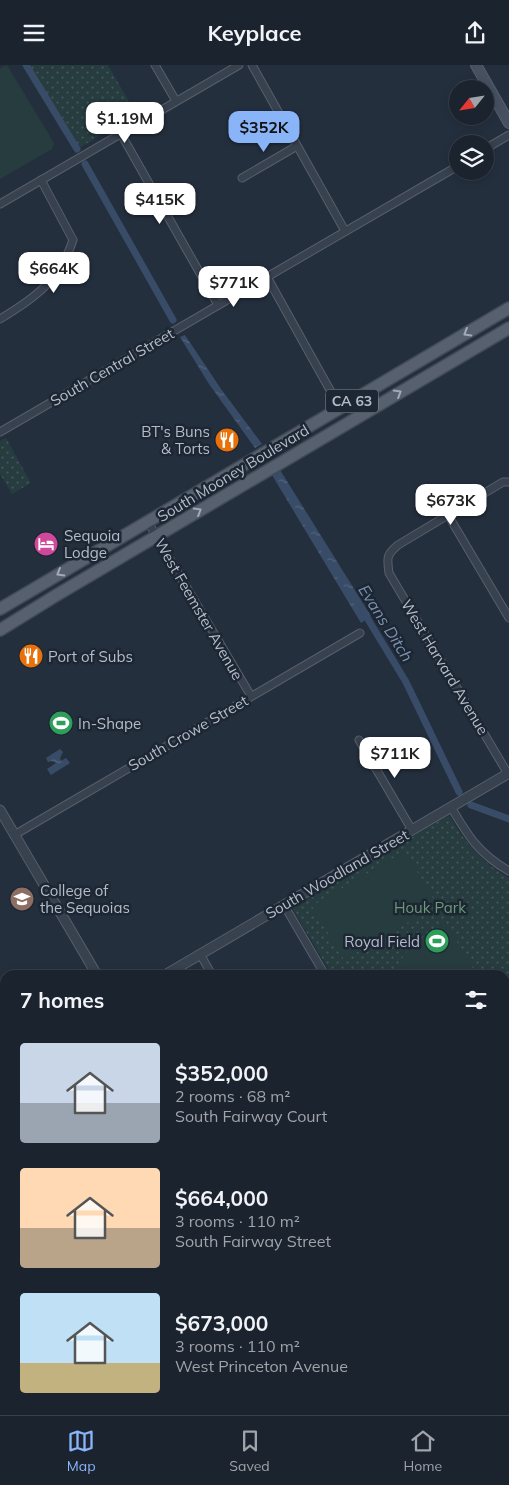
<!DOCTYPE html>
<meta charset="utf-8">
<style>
body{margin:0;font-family:Mulish,sans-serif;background:#242b36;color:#f1f3f6;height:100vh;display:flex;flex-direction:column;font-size:19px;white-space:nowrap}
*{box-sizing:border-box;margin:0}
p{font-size:16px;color:#a0a4aa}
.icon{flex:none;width:28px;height:28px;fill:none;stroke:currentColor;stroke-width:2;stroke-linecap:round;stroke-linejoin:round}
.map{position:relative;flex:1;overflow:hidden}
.drawer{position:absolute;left:0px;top:905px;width:510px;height:445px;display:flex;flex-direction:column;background:#1b232e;border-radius:15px 15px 0 0;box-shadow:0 2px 8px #0003,0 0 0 1px #39404a}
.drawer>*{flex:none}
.needle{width:32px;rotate:240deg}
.tools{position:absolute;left:449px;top:15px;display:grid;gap:10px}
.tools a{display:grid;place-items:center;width:45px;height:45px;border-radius:50%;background:#1b232e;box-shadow:0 2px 8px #0003,0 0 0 1px #39404a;font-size:25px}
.price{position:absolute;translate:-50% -42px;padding:0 11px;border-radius:10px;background:#fff;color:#222;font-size:16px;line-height:32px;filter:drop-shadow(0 1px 2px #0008)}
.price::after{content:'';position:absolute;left:50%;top:30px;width:15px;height:11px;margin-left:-8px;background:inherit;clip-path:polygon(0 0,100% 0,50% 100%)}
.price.on{background:#8ab4f8;color:#111}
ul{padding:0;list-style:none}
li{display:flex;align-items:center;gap:15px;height:125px;padding:0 20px}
li span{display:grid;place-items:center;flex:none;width:140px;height:100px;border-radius:5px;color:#555}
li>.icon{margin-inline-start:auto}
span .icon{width:60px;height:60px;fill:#fffc;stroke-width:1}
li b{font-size:21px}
h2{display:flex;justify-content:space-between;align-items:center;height:60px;padding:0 20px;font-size:21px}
header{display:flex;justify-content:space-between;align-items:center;height:65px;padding:0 20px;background:#1b232e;font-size:22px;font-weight:700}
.tabs{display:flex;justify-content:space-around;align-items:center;height:70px;border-top:1px solid #39404a;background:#1b232e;font-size:14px;color:#a0a4aa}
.tabs a{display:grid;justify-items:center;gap:2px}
.tabs .on{color:#8ab4f8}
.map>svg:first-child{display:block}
.green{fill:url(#green-dots)}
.pitch{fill:#263c3f}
.water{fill:url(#water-ripples)}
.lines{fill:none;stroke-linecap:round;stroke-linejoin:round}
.canal{stroke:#394c67;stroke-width:7}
.minor-casing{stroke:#565f6c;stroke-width:9}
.tertiary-casing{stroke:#565f6c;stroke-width:11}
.secondary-casing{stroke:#565f6c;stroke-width:12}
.primary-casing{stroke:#414a57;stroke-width:14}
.minor{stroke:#38414e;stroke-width:7}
.tertiary{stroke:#38414e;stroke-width:9}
.secondary{stroke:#465061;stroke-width:10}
.primary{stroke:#56606e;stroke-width:11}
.oneway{stroke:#a1aab7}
.labels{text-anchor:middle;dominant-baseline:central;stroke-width:5;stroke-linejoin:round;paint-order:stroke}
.shield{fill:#1d2633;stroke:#878f9c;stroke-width:1}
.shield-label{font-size:14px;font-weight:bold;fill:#b4bcc9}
.street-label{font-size:15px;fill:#b4bcc9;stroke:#1d2633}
.poi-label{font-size:15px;fill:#b4bcc9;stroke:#1d2633;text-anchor:start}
.park-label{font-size:15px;fill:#6b9a76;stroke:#1d2633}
.water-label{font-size:16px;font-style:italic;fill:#7c92b1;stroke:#1d2633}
</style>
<header><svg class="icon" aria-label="menu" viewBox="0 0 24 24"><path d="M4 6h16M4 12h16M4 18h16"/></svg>Keyplace<svg class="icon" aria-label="share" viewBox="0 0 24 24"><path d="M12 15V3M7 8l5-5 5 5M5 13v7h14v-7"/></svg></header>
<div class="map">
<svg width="509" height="1350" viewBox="0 0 509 1350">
<defs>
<pattern id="green-dots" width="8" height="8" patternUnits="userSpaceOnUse" patternTransform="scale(1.25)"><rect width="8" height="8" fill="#263c3f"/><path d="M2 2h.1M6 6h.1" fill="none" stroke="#435659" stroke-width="1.8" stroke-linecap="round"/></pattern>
<pattern id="water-ripples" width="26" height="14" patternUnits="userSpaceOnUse" patternTransform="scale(1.25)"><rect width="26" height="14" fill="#394c67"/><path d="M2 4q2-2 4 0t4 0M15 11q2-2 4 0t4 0" fill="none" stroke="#53647b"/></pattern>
</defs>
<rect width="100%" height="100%" fill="#242f3e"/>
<g class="green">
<polygon points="27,0 108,0 136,49 76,85"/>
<polygon points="6,373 31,418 12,429 0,409 0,376"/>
<path d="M449 750C464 777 482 798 509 813V949L505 952V910H332L292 843Z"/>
</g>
<g class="pitch">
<polygon points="7,0 54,78 52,84 0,114 0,3"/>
<polygon points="405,786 437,840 344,895 312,841"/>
<path d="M445 857 477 910H393C403 885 423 871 445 857Z"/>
</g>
<g class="water">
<polygon points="185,270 221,324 262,379 255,383 209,319 180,272"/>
<polygon points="280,405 371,551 361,558 272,410"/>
<polygon points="60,684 63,687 60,693 61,696 66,693 70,698 51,710 47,704 56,698 52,696 48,697 46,693"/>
</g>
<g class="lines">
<g class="canal">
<polyline points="26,0 77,84"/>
<polyline points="85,99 173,255"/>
<polyline points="363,546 406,617 459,727"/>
<polyline points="471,740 509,754"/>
</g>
<defs>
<g id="minor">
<polyline points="155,0 176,36"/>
<polyline points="252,0 345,166"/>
<polyline points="121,69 218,240"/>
<polyline points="485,84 509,70"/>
<polyline points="242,113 297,81"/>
<polyline points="0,139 239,0"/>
<polyline points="267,212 340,343"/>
<path d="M0 254C35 233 60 215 73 175L41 115"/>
<polyline points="0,367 458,101"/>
<polyline points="448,450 509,553"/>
<polyline points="148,457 251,631"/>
<polyline points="359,675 412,765"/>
<path d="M508 709 389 508C387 493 386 490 398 480L503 417H509"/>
<path d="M451 742C468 771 479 789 509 806"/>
<polyline points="16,769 360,568"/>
<polyline points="284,840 325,910"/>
<polyline points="200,889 212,910"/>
<polyline points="0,1130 5,1139"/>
<polyline points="505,1208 509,1205"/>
<polyline points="0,1266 5,1274"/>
<polyline points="47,1345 50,1350"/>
<polyline points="493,1345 499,1350"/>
<polyline points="278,1350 287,1345"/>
</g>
<g id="tertiary">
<polyline points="0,745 97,910"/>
<polyline points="165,910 509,708"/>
<polyline points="0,1007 5,1004"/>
<polyline points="354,1345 357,1350"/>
</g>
<polyline id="secondary" points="476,0 509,58"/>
<g id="primary">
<polyline points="0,544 509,243"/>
<polyline points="0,565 55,531 509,263"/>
</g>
</defs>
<use href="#minor" class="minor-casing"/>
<use href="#tertiary" class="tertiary-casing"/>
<use href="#secondary" class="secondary-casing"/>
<use href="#primary" class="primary-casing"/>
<use href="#minor" class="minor"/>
<use href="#tertiary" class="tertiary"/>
<use href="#secondary" class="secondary"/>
<use href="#primary" class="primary"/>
</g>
<defs><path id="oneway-chevron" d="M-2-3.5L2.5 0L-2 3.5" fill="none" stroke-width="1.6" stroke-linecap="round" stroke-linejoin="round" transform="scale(1.25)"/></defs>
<g class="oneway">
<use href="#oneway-chevron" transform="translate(467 268) rotate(149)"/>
<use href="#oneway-chevron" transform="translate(398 328) rotate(-31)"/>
<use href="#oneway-chevron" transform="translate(198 446) rotate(-31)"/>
<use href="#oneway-chevron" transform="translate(60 508) rotate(150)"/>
</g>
<defs>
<symbol id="restaurant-disc" viewBox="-11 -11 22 22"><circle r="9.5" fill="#e8710a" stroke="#1d2633"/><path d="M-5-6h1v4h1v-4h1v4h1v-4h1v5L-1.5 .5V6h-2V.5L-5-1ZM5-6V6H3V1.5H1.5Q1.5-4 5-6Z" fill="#fff"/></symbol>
<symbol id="hotel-disc" viewBox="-11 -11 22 22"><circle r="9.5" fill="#d1479c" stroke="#1d2633"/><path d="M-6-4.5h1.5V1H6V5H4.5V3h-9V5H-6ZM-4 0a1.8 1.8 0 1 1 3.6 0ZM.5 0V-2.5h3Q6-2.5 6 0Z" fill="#fff"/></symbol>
<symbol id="stadium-disc" viewBox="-11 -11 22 22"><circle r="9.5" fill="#2e9e5b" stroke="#1d2633"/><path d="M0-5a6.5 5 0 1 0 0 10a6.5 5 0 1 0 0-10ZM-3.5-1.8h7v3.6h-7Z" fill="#fff"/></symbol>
<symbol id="university-disc" viewBox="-11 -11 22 22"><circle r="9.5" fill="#8d6e63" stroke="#1d2633"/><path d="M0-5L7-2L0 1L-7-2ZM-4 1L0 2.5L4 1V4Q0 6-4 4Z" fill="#fff"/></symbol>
</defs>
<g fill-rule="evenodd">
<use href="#restaurant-disc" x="213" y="361" width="28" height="28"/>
<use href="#hotel-disc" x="32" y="465" width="28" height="28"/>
<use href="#restaurant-disc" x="17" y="577" width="28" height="28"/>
<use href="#stadium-disc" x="47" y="644" width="28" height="28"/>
<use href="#university-disc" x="8" y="820" width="28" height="28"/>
<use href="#stadium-disc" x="423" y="862" width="28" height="28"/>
</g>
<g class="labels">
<rect class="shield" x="326" y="324.5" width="52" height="23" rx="4"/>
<g class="shield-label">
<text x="352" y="336">CA 63</text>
</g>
<g class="street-label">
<text transform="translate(112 302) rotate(-30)">South Central Street</text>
<text transform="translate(233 408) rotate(-31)">South Mooney Boulevard</text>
<text transform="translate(199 544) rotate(60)">West Feemster Avenue</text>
<text transform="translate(445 602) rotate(59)">West Harvard Avenue</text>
<text transform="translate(188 668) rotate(-30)">South Crowe Street</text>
<text transform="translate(337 809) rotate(-30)">South Woodland Street</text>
</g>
<g class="poi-label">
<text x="210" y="366" text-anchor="end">BT's Buns<tspan x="210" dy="17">&amp; Torts</tspan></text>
<text x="64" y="470">Sequoia<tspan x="64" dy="17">Lodge</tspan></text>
<text x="48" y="591">Port of Subs</text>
<text x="78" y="658">In-Shape</text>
<text x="40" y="825">College of<tspan x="40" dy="17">the Sequoias</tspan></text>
<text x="420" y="876" text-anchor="end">Royal Field</text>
</g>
<g class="park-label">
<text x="430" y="842">Houk Park</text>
</g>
<g class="water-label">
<text transform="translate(386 558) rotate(58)">Evans Ditch</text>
</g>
</g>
</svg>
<div class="tools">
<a><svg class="needle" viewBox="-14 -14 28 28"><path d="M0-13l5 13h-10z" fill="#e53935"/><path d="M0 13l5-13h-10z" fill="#a0a4aa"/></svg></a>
<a><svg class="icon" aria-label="layers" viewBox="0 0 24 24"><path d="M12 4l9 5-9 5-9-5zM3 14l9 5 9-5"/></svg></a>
</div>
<b class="price" style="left:125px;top:79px">$1.19M</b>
<b class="price on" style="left:264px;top:88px">$352K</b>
<b class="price" style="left:160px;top:160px">$415K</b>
<b class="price" style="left:54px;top:229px">$664K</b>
<b class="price" style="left:234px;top:243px">$771K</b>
<b class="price" style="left:451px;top:461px">$673K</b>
<b class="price" style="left:395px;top:714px">$711K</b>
<section class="drawer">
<h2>7 homes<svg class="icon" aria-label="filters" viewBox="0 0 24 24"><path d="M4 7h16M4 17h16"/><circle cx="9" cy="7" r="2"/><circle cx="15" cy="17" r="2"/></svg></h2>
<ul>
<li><span style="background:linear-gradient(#c9d6e8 60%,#9aa5b1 0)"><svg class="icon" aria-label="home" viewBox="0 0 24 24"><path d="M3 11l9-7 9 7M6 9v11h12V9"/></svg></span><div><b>$352,000</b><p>2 rooms · 68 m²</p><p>South Fairway Court</p></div></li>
<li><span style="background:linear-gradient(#ffd9b3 60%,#b9a48a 0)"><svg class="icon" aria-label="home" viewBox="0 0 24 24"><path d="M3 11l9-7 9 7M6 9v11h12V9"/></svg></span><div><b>$664,000</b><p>3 rooms · 110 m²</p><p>South Fairway Street</p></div></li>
<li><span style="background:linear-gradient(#bfe0f5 70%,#c2b280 0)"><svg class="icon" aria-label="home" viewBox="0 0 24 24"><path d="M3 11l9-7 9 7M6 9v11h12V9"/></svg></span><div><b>$673,000</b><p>3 rooms · 110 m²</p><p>West Princeton Avenue</p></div></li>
</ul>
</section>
</div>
<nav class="tabs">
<a class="on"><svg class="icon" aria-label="map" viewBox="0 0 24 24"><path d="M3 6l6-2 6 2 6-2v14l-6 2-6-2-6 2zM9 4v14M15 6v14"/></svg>Map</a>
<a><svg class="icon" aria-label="saved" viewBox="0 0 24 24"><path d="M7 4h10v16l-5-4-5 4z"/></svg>Saved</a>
<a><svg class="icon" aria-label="home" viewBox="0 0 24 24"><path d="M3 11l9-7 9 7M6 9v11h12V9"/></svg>Home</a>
</nav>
